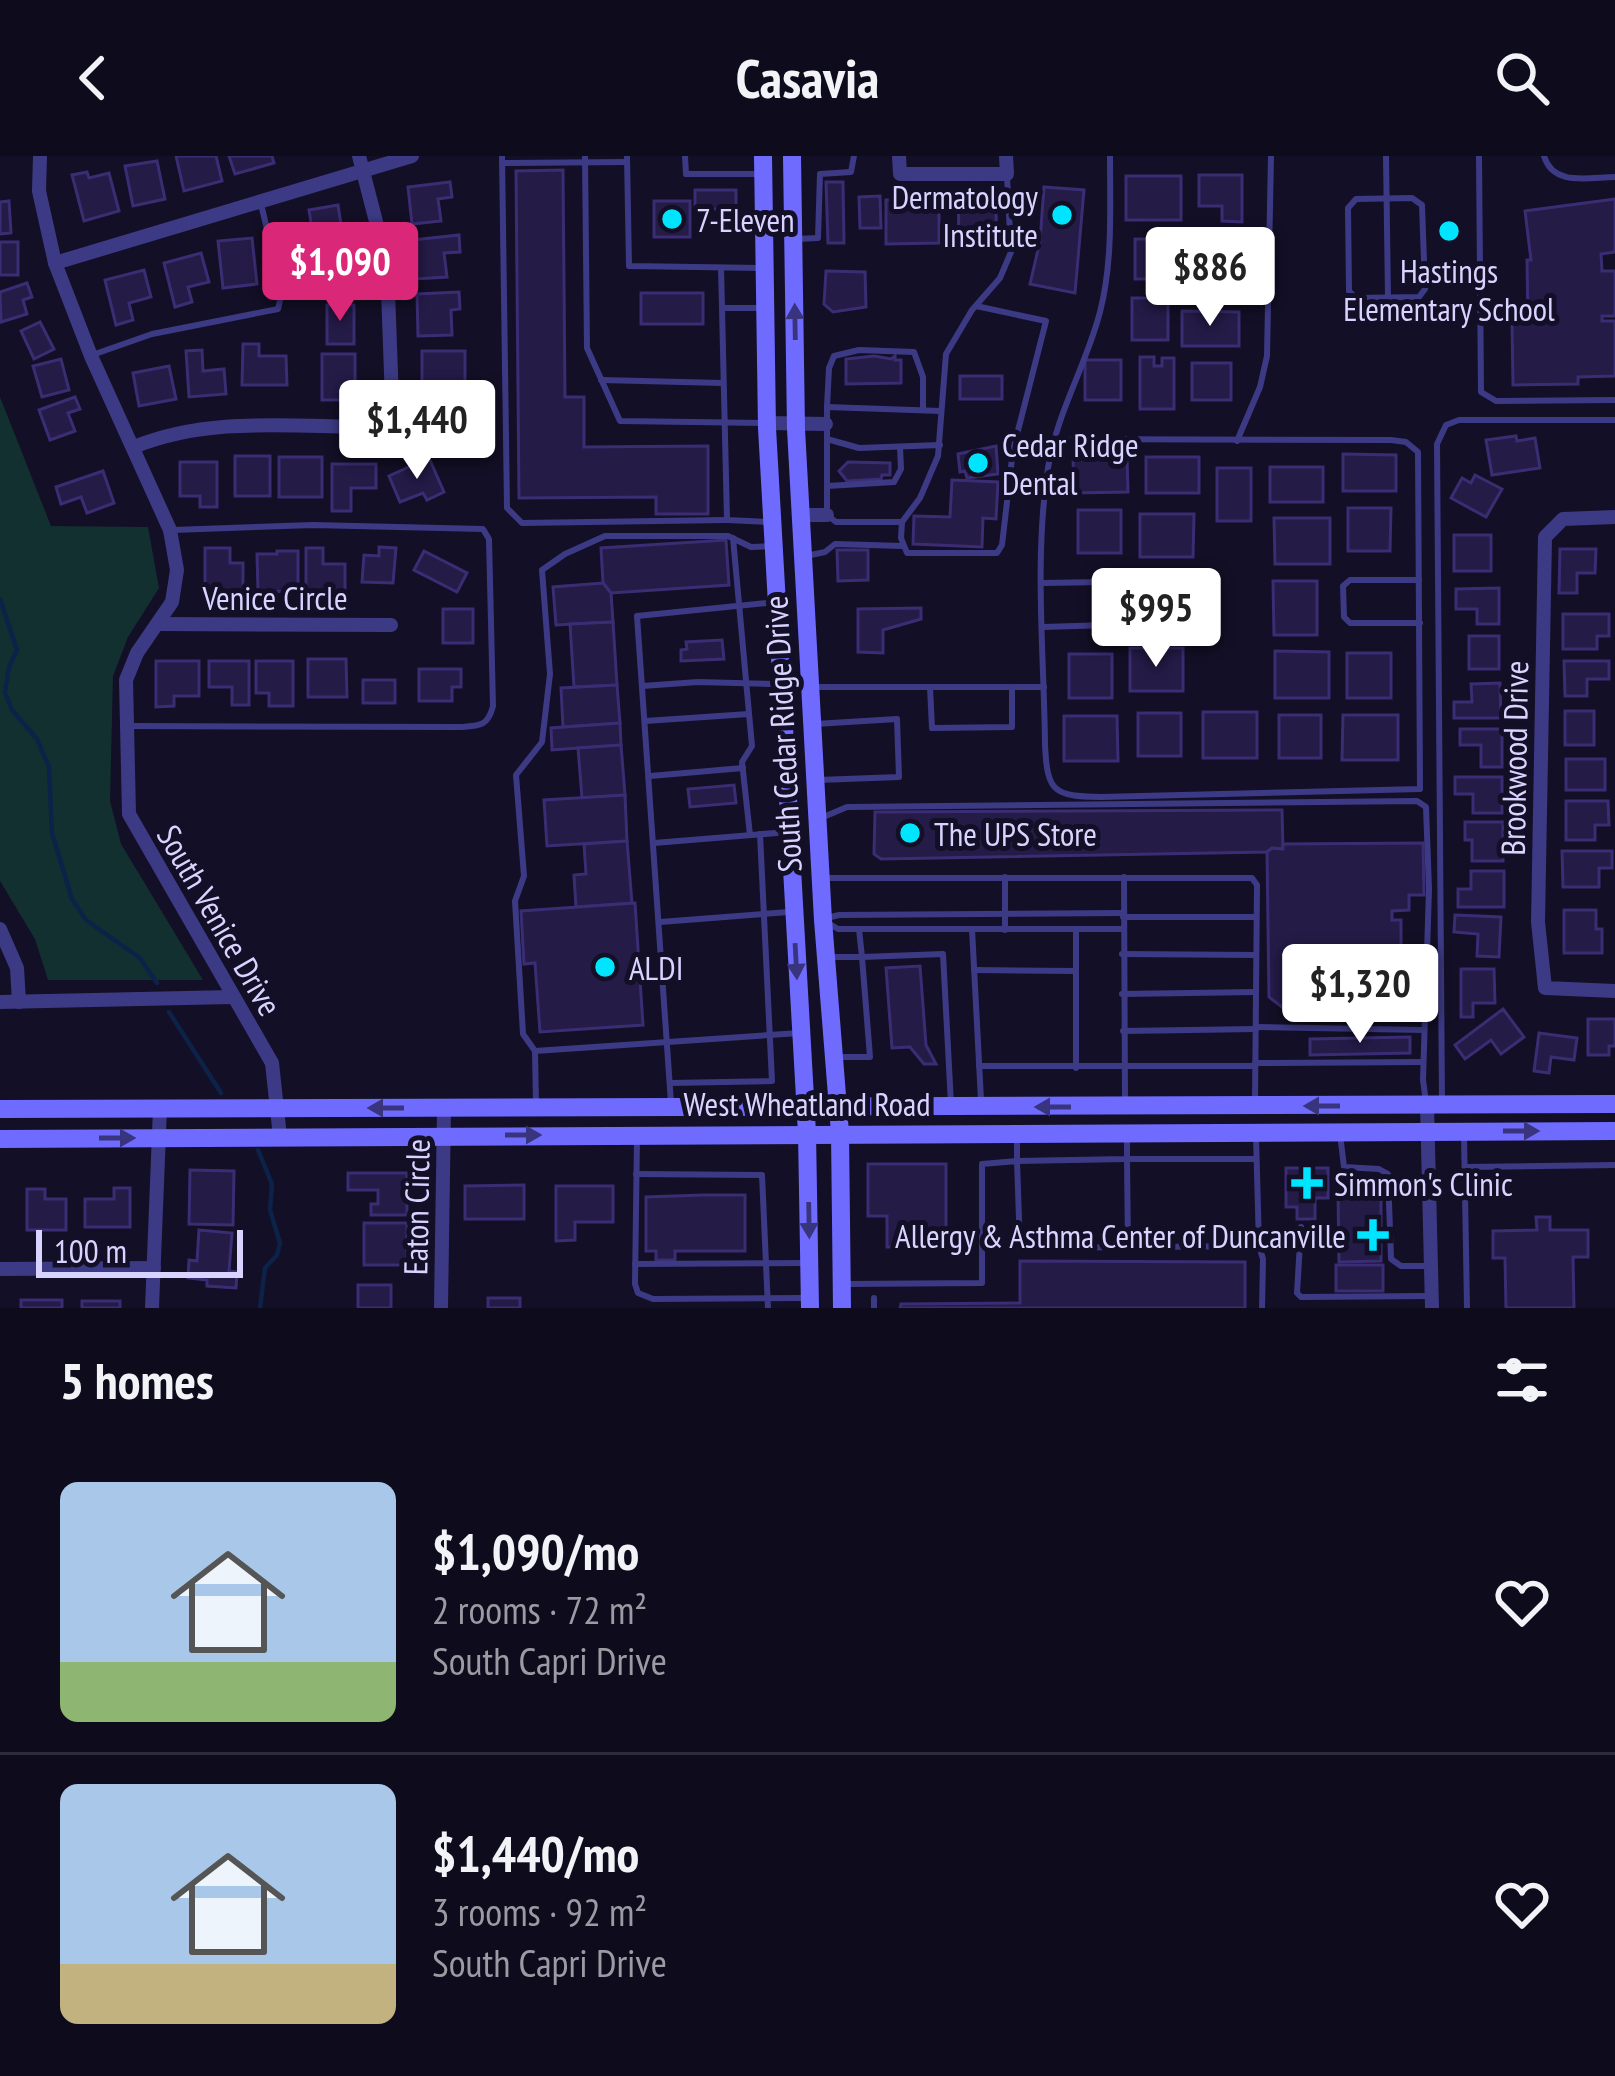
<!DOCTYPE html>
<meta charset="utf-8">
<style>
body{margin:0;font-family:"PT Sans Narrow",sans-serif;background:#171425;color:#f1f3f6;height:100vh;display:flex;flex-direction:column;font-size:45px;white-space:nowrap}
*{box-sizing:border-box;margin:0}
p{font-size:39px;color:#9b9ba3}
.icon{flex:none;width:66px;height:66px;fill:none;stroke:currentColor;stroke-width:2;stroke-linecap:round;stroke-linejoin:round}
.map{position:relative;height:1152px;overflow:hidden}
.sheet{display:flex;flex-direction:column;background:#0e0b1c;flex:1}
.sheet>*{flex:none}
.scale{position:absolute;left:36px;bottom:30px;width:207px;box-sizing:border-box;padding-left:12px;border:6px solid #d9d4ff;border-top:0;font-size:33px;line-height:42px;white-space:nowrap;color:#d9d4ff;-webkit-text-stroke:9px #130f26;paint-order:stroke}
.price{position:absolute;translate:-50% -102px;padding:0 27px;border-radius:12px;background:#fff;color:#222;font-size:39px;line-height:78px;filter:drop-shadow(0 3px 6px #0008)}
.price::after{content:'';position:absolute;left:50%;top:72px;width:36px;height:27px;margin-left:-18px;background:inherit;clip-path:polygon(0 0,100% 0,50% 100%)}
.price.active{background:#db2777;color:#fff}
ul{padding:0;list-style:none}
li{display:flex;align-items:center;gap:36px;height:300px;padding:0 60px}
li+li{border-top:3px solid #2e2b3b}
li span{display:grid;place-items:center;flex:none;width:336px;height:240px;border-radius:18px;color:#555}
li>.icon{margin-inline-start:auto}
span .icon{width:144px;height:144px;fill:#fffc;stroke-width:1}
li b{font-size:51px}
h2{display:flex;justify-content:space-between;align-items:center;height:144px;padding:0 60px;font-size:51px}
header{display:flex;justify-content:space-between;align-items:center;height:156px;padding:0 60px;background:#0e0b1c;font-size:54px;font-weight:600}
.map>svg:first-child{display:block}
.green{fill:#12302f}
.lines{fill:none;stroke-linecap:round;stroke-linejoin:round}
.stream{stroke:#0c2248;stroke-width:4.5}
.building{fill:#241b47;stroke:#3b2d73;stroke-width:3}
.service{stroke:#3d3a85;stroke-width:6}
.minor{stroke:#3d3a85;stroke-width:14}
.secondary{stroke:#6f6bff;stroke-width:18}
.oneway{fill:#38347d}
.poi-dot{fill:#00e5ff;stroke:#130f26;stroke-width:4.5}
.labels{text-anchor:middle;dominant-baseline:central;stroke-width:10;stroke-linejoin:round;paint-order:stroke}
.poi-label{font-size:33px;fill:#d9d4ff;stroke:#130f26;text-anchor:start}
.street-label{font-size:33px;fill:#d9d4ff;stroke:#130f26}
</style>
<header><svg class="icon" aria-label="back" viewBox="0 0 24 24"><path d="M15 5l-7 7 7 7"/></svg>Casavia<svg class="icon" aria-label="search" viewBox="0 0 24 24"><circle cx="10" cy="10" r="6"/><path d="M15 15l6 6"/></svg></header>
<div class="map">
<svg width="1615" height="1152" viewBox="0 0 1615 1152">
<rect width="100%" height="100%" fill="#130f26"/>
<polygon class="green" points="0,241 51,370 148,371 159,432 128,481 113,520 110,645 121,688 203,824 48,824 35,783 0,725"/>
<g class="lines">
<g class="stream">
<polyline points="0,443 17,494 9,511 5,536 12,554 37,583 49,611 52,677 72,743 86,764 140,802 157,827"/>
<polyline points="169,856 221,937"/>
<polyline points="258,994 272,1028 270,1054 280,1087 277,1099 265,1112 260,1152"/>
</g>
</g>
<g class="building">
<polygon points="176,0 216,0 222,25 184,35"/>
<polygon points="229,0 272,0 274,7 235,18"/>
<polygon points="157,5 165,43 133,50 125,10"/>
<polygon points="563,14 565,241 584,241 584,291 708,290 708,358 656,358 656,341 519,342 516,15"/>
<polygon points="87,16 89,22 109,17 119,55 84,65 72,19"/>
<polygon points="1199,19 1242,19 1242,66 1222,65 1222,50 1199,50"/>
<rect x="1126" y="20" width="55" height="44"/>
<polygon points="450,26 452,41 438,43 441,65 412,68 408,31"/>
<polygon points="826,26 843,26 844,87 828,87"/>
<polygon points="1044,31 1084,34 1075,137 1030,128 1040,85"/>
<rect x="695" y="34" width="41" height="19"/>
<polygon points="958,35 995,35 997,81 959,81"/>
<polygon points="880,40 881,72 860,72 859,41"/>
<polygon points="939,43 939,87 886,88 886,44"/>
<polygon points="1615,43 1615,96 1601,98 1602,115 1615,115 1615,160 1602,160 1602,165 1615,165 1615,220 1578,221 1578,228 1513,229 1512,166 1528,166 1527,104 1531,104 1525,55"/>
<polygon points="9,45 11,77 0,78 0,46"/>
<rect x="654" y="45" width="36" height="36"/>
<polygon points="338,49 344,88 292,96 288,77 312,73 309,54"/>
<polygon points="459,79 460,96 444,97 447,121 415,123 412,84"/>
<polygon points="252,82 257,128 223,132 218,85"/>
<rect x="1135" y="83" width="37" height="40"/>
<rect x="0" y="86" width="18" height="33"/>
<polygon points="201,97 209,126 188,131 192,146 175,151 164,107"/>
<polygon points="352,98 354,138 326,140 325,117 311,118 310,101"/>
<polygon points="1190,101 1244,102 1243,137 1190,136"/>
<polygon points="144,114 151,141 129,147 133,164 116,169 105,124"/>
<polygon points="826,115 865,116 866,151 833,156 824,148"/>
<polygon points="27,127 32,141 23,144 27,158 1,166 0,136"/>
<polygon points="459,136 460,153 451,154 452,179 418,180 417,138"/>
<rect x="641" y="137" width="62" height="31"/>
<rect x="1132" y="142" width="36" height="42"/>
<rect x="327" y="149" width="27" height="39"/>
<polygon points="1182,155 1239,156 1239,190 1182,190"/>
<polygon points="40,166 54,193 34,203 21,175"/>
<polygon points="243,188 259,188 259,200 286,200 287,229 242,229"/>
<polygon points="202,194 203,215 224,213 226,238 189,241 186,195"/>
<rect x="422" y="195" width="43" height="36"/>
<rect x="322" y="198" width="33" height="46"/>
<polygon points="874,200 891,203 895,200 895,204 901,204 901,227 846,228 846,203"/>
<polygon points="1140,201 1154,201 1154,210 1162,210 1162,202 1174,202 1174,253 1140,253"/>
<polygon points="61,203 69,234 42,241 33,210"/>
<rect x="1085" y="204" width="36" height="40"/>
<rect x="1192" y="207" width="39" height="37"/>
<polygon points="169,210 176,243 139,250 133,217"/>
<rect x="960" y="220" width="42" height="23"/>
<polygon points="75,241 80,253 68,257 75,275 50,284 39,254"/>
<polygon points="431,249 462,249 462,269 478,269 478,286 431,286"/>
<polygon points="1516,280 1517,285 1535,282 1540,312 1492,319 1486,284"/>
<polygon points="996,290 998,318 967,322 965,315 960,316 958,298"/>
<polygon points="1343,298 1396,299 1396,335 1343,335"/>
<rect x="235" y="300" width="35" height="40"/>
<rect x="279" y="301" width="43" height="40"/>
<polygon points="1127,301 1128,336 1074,337 1073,302"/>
<rect x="1146" y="301" width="53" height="36"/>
<polygon points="429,302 444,336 427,344 423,337 400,346 389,320"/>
<polygon points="180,306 217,306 217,351 200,351 200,340 180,340"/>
<polygon points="848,306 890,307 890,319 882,319 881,323 847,325 839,315"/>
<polygon points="332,308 376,308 376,332 351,332 351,355 332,355"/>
<rect x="1270" y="311" width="53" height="35"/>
<rect x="1217" y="312" width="34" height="53"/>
<polygon points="103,315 114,347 87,357 81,341 61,348 56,331"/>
<polygon points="1475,319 1502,333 1486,361 1451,342 1462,322 1471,327"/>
<polygon points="952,324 998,326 996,363 983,362 982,391 913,388 914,360 950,361"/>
<polygon points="1348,352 1391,352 1390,395 1348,395"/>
<rect x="1078" y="354" width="43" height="43"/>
<polygon points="1140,358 1194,358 1193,401 1140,401"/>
<polygon points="1274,362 1330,362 1330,408 1275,408"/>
<rect x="1454" y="379" width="37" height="36"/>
<polygon points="726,384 729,429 611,437 603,427 601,392"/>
<polygon points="379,391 396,392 393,427 362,426 364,399 379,400"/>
<polygon points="205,392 230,392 230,407 243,407 243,437 205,437"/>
<polygon points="306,392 323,392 323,408 345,408 345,438 306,438"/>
<polygon points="1560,393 1596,393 1595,417 1577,417 1577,437 1559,437"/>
<polygon points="837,394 868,394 868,424 838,425"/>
<polygon points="277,395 298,395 298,435 258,436 257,398 277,398"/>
<polygon points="424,395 467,417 457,436 414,414"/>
<rect x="1142" y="420" width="42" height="53"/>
<polygon points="1273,425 1317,425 1317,479 1274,479"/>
<polygon points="603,427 611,437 613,466 556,469 553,431"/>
<polygon points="1499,432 1499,468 1477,468 1477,453 1456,453 1456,433"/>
<polygon points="921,452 921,463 883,474 883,497 858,496 858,453"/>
<rect x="443" y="453" width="30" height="34"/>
<polygon points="1563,458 1609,458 1609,480 1597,480 1597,493 1563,493"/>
<polygon points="613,466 617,529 574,531 570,468"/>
<rect x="1469" y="480" width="30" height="33"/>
<polygon points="722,484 724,503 681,505 681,494 687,493 686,486"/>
<rect x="1130" y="492" width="53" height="43"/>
<polygon points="1275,495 1329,496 1329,542 1275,542"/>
<rect x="1347" y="497" width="44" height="45"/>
<rect x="1069" y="498" width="43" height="44"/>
<polygon points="308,503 346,503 347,541 308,541"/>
<polygon points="156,505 199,505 199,540 174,540 174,550 156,551"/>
<polygon points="209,505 249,505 249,549 232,549 232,531 209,531"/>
<polygon points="256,505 293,505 293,550 269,550 269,537 256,537"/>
<polygon points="1564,505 1609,505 1609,523 1587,523 1587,540 1565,540"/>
<polygon points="419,513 461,513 461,531 452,531 452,545 419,545"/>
<rect x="363" y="524" width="32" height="23"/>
<polygon points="1500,527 1501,562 1454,562 1454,546 1472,546 1471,528"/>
<polygon points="617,529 620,567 563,571 561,532"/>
<rect x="1565" y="555" width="29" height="34"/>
<rect x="1203" y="556" width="54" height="46"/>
<rect x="1138" y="557" width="43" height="43"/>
<rect x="1279" y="559" width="42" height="43"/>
<polygon points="1343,559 1398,559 1398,604 1342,604"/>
<polygon points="1064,560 1117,560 1118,605 1064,605"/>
<polygon points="620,567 621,589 552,594 551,572"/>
<polygon points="1460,573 1502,573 1502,611 1481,611 1481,589 1460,589"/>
<polygon points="621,589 625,639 582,642 578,592"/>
<rect x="1566" y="603" width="39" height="31"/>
<polygon points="1455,621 1502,621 1502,657 1473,657 1473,638 1455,638"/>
<polygon points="734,629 736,647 690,651 688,633"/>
<polygon points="625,639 627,685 547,690 544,644"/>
<polygon points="1566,645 1608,645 1609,669 1595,669 1595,684 1566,684"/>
<polygon points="1282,654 1283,693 1272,692 1267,696 881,703 874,698 875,656"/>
<polygon points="1465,666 1503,666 1503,705 1472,705 1472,684 1465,684"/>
<polygon points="627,685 632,747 576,751 574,719 586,718 584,688"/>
<polygon points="1423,687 1424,739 1409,739 1409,754 1392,755 1392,764 1401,764 1401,791 1391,791 1391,815 1409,815 1409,846 1321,846 1316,855 1286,854 1269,841 1267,696 1272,692 1283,693 1283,688"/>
<polygon points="1562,695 1612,695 1612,712 1599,712 1599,731 1563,731"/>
<polygon points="1471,715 1504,715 1504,751 1458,751 1458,733 1471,733"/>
<polygon points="635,747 643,869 540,876 535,807 524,808 521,755"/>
<polygon points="1564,754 1596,754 1596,773 1602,773 1602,797 1564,797"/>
<polygon points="1455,759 1501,761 1499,801 1477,800 1478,778 1454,776"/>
<polygon points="920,810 926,889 936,908 924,908 910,891 892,892 886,812"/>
<polygon points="1461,813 1494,813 1495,847 1473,847 1473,861 1461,861"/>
<polygon points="1503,853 1524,881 1501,898 1491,884 1465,903 1455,889"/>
<polygon points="1588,863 1615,863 1615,890 1609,890 1609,899 1588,899"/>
<polygon points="1539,877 1577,882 1574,904 1551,901 1549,917 1534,915"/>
<polygon points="1410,881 1410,897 1310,899 1310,883"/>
<polygon points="868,1008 946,1008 946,1091 887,1091 887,1060 868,1060"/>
<polygon points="1286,1012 1328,1012 1328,1042 1315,1042 1315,1063 1297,1063 1297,1051 1286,1051"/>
<polygon points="190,1014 234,1015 233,1069 189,1068"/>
<polygon points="348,1017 407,1017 407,1059 371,1059 371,1048 378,1048 378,1034 348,1034"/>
<polygon points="524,1029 524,1063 465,1063 465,1030"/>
<polygon points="556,1030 613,1030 613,1066 575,1066 575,1084 556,1085"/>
<polygon points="114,1032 130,1032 130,1071 85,1071 85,1043 114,1043"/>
<polygon points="27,1033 45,1033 45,1043 66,1043 66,1074 27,1074"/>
<polygon points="1338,1037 1381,1037 1381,1105 1339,1106"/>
<polygon points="703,1039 745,1039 745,1095 675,1095 675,1104 656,1104 656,1095 646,1095 646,1041"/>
<polygon points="1536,1061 1550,1061 1550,1074 1588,1074 1588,1101 1573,1101 1574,1152 1506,1152 1505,1102 1493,1102 1493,1075 1537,1074"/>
<rect x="364" y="1067" width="43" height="42"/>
<polygon points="199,1074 232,1077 229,1115 237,1116 236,1132 207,1130 207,1124 188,1122 189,1104 197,1105"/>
<polygon points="1020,1105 1245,1106 1245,1152 900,1152 901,1148 1020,1147"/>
<rect x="1336" y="1109" width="47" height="26"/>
<rect x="358" y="1129" width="33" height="23"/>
<rect x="488" y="1142" width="32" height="10"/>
<rect x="21" y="1144" width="41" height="8"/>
<rect x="82" y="1145" width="38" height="7"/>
</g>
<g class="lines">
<g class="service">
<polyline points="502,0 507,352 522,367 727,364"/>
<polyline points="585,0 587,192 620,265 764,267"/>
<polyline points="627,0 629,110 761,112"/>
<polyline points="685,0 686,18 760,18"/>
<polyline points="1386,0 1388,143"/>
<polyline points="1479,0 1481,236 1496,245 1615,244"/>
<path d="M1544 0C1553 31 1589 21 1615 21"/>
<polyline points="502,7 627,6"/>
<polygon points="1412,42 1422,49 1425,133 1419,141 1356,142 1349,135 1348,52 1356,43"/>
<polyline points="796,83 818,82 820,18 851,16 854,0"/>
<polyline points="721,112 722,152 762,152"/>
<polyline points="722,152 727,364 769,366"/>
<polyline points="95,198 152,178 278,153 282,136 261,48"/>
<polyline points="601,224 723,227"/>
<polyline points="827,251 829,212 834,200 859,194 914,196 923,221 923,254"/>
<polyline points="941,255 827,251 827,359 836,366 902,366 920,342 938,300 946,198 972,154 1000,122 1011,96 1007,21"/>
<polyline points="827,283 859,292 940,289"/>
<path d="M1053 283 1391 284 1406 286 1418 296 1420 633 1101 641C1054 640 1047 637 1045 588 1044 497 1034 403 1048 312 1057 256 1086 210 1100 156 1113 106 1110 51 1110 0"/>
<polyline points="1237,285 1260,231 1267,200 1271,0"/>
<polyline points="827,330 894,326 901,313 900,291"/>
<polyline points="902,366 901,382 907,397 997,397 1002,389 1013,294 1046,165 976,150"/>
<polyline points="733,382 752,590 742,606 750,679"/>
<polyline points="806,400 825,396 835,388 903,390"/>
<polyline points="1419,424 1350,424 1343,430 1344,461 1350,467 1420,467"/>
<polyline points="1042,427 1106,426 1112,431 1113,464 1108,469 1043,471"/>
<polyline points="642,530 698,526 776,528"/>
<polyline points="814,531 1044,531"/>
<polyline points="930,531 932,572 1012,571 1012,531"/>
<polyline points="645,565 749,558"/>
<polyline points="815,568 897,563 899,621 818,624"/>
<path d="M128 570 461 571C480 570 488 570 493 550L489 383 483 373 313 369 173 374"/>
<polyline points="650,620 743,612"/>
<polyline points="821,662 847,651 1417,645 1426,651 1429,733 1423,924 1426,946"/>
<polyline points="654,687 788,676"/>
<polyline points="1124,721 1125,945"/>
<polyline points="824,722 1252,722 1257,729 1255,946"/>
<polyline points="1123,761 1256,761"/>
<polyline points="827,762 839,759 1123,757"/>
<polyline points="660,766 789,756"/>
<polyline points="828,767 838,773 1122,773"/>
<polyline points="972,773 981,944"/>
<polyline points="1005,774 1005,721"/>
<polyline points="1076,775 1076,912"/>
<polyline points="1122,798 1256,799"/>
<polyline points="828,801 862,801 859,773"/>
<polyline points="974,814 1076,815"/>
<polyline points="1122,838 1256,836"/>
<polyline points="1256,871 1424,874"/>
<polyline points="1123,875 1256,873"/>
<polyline points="535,895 800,877"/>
<polyline points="837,901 870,901 862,801 943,798 951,948"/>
<polyline points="1255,907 1423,906"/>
<polyline points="979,910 1255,910"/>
<polyline points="671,927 772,925 760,678"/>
<polyline points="1442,945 1437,288 1446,269 1459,264 1615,264"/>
<polyline points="671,947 637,460 776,446"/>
<polyline points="536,948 535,895 523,878 515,745 524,720 516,619 542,586 550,518 542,414 565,398 605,380 728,380 751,391 772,390"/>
<polyline points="1340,978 1344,1011 1379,1013 1388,1018 1391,1103 1401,1110 1427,1110"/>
<polyline points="1464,979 1467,1152"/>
<polyline points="1017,981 1017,1005 1127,1003 1127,983"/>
<polyline points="637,982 635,1128 638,1137 653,1143 803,1142"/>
<polyline points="1465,1011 1615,1009"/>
<polyline points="636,1018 762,1019 768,1152"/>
<polyline points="1301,1071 1297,1137 1301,1141 1428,1140"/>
<polyline points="1259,1090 1263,1103 1262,1152"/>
<polyline points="1128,1092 1127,1003 1256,1003"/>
<polyline points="635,1108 806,1107"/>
<polyline points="847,1128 982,1127 982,1008 1017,1005 1020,1092 1259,1090 1256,980"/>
<polyline points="874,1142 874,1152"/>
</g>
<g class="minor">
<polyline points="40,0 39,35 55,107 91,200 170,374 177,414 172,446 137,497 126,524 129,658 272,907 280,981"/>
<polyline points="899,0 900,18 1007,18 1006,0"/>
<polyline points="55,107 412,0"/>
<polyline points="767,267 826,268"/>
<path d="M134 291C209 260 292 271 373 271L386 265 392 244 387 108 359 0"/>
<polyline points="800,359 827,359"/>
<polyline points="1615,361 1563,363 1545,381 1538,766 1545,832 1615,835"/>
<polyline points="159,468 391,469"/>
<polyline points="0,773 17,812 19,846"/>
<polyline points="0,846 233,841"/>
<polyline points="1427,949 1432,1152"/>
<polyline points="0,1113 154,1112"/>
<polyline points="152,1152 160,952"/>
<polyline points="441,1152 444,952"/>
</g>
<g class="secondary">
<polyline points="763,0 767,272 807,977 810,1152"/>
<polyline points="792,0 796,273 823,764 840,977 842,1152"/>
<polyline points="0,953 1615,948"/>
<polyline points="0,983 1615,975"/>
</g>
</g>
<defs><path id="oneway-solid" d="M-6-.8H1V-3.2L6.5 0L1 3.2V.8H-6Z" transform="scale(3)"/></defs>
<g class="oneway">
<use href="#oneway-solid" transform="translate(795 166) rotate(-91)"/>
<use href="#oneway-solid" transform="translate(796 805) rotate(87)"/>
<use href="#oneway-solid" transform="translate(1322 950) rotate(180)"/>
<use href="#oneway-solid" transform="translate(1053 951) rotate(180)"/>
<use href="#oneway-solid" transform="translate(386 952) rotate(180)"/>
<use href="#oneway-solid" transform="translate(1521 975)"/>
<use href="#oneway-solid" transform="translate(523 979)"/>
<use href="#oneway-solid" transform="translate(117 982)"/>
<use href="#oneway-solid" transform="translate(809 1064) rotate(89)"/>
</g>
<g class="poi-dot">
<circle cx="1062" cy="59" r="12"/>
<circle cx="672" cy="63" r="12"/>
<circle cx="1449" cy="75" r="12"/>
<circle cx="978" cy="307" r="12"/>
<circle cx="910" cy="677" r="12"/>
<circle cx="605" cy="811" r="12"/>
<path d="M1301 1009h12v12h12v12h-12v12h-12v-12h-12v-12h12z"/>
<path d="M1367 1061h12v12h12v12h-12v12h-12v-12h-12v-12h12z"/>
</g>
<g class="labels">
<g class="poi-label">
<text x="1038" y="40" text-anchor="end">Dermatology<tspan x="1038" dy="38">Institute</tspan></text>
<text x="696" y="63">7-Eleven</text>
<text x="1449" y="114" text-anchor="middle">Hastings<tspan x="1449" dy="38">Elementary School</tspan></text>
<text x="1002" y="288">Cedar Ridge<tspan x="1002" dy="38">Dental</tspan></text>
<text x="934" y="677">The UPS Store</text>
<text x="629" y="811">ALDI</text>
<text x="1334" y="1027">Simmon's Clinic</text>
<text x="1346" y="1079" text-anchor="end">Allergy &amp; Asthma Center of Duncanville</text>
</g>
<g class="street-label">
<text x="275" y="441">Venice Circle</text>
<text transform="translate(782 578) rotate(-93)">South Cedar Ridge Drive</text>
<text transform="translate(1514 602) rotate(-89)">Brookwood Drive</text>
<text transform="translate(220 764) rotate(60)">South Venice Drive</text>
<text x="807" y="947">West Wheatland Road</text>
<text transform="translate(416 1051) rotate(-89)">Eaton Circle</text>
</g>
</g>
</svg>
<div class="scale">100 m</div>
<b class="price active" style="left:340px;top:168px">$1,090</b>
<b class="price" style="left:1210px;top:173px">$886</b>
<b class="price" style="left:417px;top:326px">$1,440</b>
<b class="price" style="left:1156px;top:514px">$995</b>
<b class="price" style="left:1360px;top:890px">$1,320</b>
</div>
<section class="sheet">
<h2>5 homes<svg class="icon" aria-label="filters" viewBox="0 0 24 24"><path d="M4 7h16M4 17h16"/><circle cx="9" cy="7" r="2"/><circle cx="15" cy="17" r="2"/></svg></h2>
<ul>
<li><span style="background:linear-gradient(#a9c7e8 75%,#8fb573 0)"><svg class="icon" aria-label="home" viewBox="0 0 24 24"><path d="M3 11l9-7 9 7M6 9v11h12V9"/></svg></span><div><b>$1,090/mo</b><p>2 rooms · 72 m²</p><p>South Capri Drive</p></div><svg class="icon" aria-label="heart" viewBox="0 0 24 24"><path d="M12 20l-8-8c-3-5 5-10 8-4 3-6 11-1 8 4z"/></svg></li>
<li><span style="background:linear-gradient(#a9c7e8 75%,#c2b280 0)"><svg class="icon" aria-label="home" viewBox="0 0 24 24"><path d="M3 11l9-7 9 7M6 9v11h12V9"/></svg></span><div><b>$1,440/mo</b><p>3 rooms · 92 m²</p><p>South Capri Drive</p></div><svg class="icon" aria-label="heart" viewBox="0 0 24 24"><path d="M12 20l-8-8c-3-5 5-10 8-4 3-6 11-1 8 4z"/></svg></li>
</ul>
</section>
